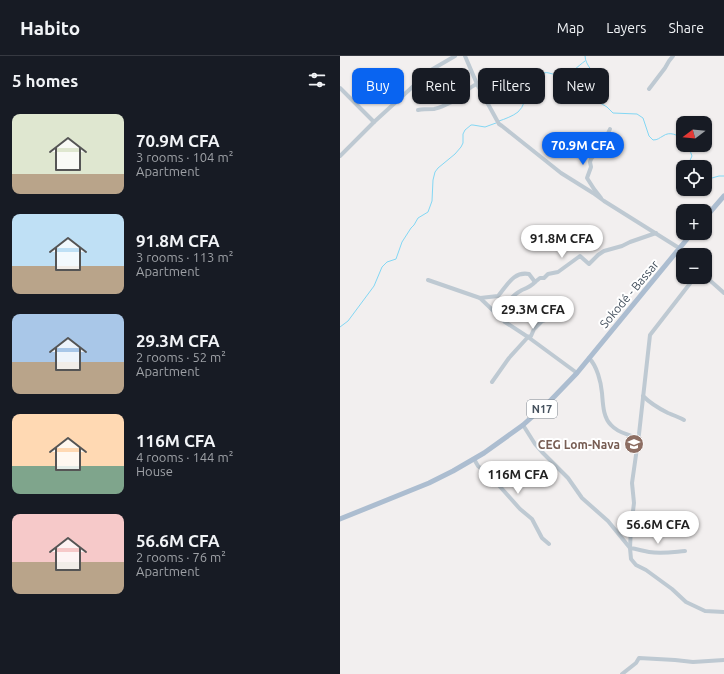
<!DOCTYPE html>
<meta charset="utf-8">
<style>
body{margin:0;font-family:Ubuntu,sans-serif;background:#20242c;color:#f1f3f6;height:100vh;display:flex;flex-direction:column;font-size:15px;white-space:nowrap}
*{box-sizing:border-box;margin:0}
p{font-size:13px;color:#9ea1a6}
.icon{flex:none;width:22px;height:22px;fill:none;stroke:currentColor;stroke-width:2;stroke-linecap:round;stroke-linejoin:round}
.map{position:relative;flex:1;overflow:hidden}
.drawer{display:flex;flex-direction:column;background:#171b24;width:340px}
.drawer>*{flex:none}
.top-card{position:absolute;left:12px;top:12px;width:312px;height:36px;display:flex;gap:8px}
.needle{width:26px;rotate:254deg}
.buttons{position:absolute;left:336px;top:60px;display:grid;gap:8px}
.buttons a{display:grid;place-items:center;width:36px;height:36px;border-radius:8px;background:#171b24;box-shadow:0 1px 3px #0004;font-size:20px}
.price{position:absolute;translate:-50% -34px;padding:0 9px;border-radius:14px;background:#fff;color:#222;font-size:13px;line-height:26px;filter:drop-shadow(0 1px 2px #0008)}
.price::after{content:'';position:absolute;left:50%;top:24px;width:12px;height:9px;margin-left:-6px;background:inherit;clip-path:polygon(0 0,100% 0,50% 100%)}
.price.current{background:#0964f1;color:#fff}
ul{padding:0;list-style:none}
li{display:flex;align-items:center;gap:12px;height:100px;padding:0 12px}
li span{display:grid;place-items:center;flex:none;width:112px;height:80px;border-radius:8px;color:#555}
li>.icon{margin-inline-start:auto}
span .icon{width:48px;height:48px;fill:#fffc;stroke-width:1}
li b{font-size:17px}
h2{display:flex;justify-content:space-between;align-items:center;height:48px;padding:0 12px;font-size:17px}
.chip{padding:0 14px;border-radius:8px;background:#171b24;box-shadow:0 1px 3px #0004;font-size:14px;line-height:36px}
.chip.current{background:#0964f1;color:#fff}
header{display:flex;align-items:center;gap:24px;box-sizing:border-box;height:56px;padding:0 20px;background:#171b24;border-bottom:1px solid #363941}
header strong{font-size:19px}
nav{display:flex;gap:22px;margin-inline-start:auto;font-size:14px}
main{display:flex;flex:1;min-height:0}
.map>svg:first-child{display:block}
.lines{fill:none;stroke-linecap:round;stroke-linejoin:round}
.stream{stroke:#83d7f4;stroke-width:1}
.minor{stroke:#bec9d2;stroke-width:4}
.major{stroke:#acbdd0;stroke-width:5}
.labels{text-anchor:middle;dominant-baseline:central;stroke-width:4;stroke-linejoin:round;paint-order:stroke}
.shield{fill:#fff;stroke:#7d858e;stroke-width:1}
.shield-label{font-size:11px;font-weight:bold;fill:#45515e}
.street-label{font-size:12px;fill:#45515e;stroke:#fff}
.education-label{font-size:12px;font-weight:bold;fill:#785e54;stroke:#fff;text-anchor:end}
</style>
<header>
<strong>Habito</strong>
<nav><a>Map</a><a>Layers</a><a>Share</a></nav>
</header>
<main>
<section class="drawer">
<h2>5 homes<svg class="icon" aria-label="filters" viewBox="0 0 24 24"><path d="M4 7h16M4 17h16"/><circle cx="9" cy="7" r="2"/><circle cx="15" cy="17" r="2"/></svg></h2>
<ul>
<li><span style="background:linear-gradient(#dfe7d0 75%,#b9a48a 0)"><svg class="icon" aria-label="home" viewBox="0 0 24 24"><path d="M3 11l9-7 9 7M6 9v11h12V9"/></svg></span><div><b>70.9M CFA</b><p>3 rooms · 104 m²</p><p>Apartment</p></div></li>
<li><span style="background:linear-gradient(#bfe0f5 65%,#b9a48a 0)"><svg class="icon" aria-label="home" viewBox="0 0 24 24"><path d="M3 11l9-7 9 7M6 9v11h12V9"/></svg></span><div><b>91.8M CFA</b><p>3 rooms · 113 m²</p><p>Apartment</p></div></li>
<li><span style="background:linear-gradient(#a9c7e8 60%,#b9a48a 0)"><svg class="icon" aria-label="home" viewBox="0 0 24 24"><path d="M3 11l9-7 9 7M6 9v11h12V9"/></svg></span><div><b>29.3M CFA</b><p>2 rooms · 52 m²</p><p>Apartment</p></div></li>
<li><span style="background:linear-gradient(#ffd9b3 65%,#7fa58c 0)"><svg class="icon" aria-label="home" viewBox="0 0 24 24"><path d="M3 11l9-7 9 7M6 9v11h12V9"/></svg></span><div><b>116M CFA</b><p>4 rooms · 144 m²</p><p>House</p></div></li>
<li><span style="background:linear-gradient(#f6c9c9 60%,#b9a48a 0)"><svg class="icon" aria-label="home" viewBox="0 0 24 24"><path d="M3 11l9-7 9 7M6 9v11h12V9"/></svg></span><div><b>56.6M CFA</b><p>2 rooms · 76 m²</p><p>Apartment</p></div></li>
</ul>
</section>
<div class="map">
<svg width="384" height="618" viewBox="0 0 384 618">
<rect width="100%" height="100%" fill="#f2efef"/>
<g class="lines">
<g class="stream">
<path d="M245 0C245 10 256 17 258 26 254 33 252 37 255 44L267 51 273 57 297 58 303 62 309 80 313 84C318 84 319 82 323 80 330 75 337 79 343 83"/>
<path d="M159 65C165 63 173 60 178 56 190 45 182 28 194 19 196 18 198 18 200 18 203 17 206 16 209 17 214 18 217 20 221 20 230 19 238 10 245 5"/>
<polyline points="347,111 352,100 348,89"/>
<polyline points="365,124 379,120 384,120"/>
<polyline points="0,271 8,265 34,230 42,211 47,206 56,203 62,186 71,172 74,169 78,162 88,156 92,145 93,124 95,116 98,112 115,98 121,91 123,87 123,78 125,74 131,69 133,69 145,71 156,67"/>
</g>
<g class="minor">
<polyline points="125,0 137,28 159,68 162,70 221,117 253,137 264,145 339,192"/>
<polyline points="0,32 34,66"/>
<polyline points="309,33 325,12 329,5 333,0"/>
<path d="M78 54C83 53 89 53 94 53 100 52 112 46 117 43 124 38 129 31 137 28"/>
<polyline points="0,100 34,66 91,14 115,0"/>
<polyline points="261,142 254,133 247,122 251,111 250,106 251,103 262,90 270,73"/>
<polyline points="337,196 343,201"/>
<polyline points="365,220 384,237"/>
<path d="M88 224 140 242 158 240C167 230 173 215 189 218L195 226 200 222H204L208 218 218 216 240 200 249 208 258 199 264 195 282 190 290 186 316 177"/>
<polyline points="140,242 165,266 188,281 237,317"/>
<path d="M165 266C166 250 167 242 182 234 187 232 192 230 195 226"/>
<path d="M249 302C257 310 261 326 262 337 263 348 263 361 271 369 280 379 289 377 298 383"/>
<polyline points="152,326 169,302 188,281 191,280 194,273 202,265 205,264 208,261 218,249"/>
<path d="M303 340C310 347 320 353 328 357 333 359 339 361 344 364"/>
<polyline points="183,369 195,388 202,396 228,422 242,442 268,465 290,492 291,503 296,509 306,514 332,533 346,546 365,555 384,556"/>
<polyline points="134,403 138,410 154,424 180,453 192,463 202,482 209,488"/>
<path d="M345 495C333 496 322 498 309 496 303 495 297 493 290 492L291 471 294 447 292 427 299 378 310 279 355 221"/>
<polyline points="282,618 296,607 299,602 335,604 353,606 384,604"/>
</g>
<g class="major">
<polyline points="365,162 384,140"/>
<polyline points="0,463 89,427 113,415 144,397 183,369 211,344 237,317 352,177"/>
</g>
</g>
<defs>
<symbol id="school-disc" viewBox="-11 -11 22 22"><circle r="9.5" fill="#8d6e63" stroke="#fff"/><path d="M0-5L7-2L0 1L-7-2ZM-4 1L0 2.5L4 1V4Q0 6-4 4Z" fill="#fff"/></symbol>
</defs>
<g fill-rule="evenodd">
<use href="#school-disc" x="283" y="377" width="22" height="22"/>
</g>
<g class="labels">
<rect class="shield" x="187" y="344" width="30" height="18" rx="3"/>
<g class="shield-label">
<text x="202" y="353">N17</text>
</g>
<g class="street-label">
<text transform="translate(289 238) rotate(-50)">Sokodé - Bassar</text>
</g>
<g class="education-label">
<text x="280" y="388">CEG Lom-Nava</text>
</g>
</g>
</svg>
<div class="buttons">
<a><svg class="needle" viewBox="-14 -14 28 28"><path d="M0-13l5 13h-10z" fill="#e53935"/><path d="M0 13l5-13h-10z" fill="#9ea1a6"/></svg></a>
<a><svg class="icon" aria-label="locate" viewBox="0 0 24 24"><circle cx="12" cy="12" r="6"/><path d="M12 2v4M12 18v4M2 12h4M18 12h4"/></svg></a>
<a>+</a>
<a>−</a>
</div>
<b class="price current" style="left:243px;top:110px">70.9M CFA</b>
<b class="price" style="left:222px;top:203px">91.8M CFA</b>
<b class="price" style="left:193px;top:274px">29.3M CFA</b>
<b class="price" style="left:178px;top:439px">116M CFA</b>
<b class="price" style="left:318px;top:489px">56.6M CFA</b>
<div class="top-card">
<a class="chip current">Buy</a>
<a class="chip">Rent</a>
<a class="chip">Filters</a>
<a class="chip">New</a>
</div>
</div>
</main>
